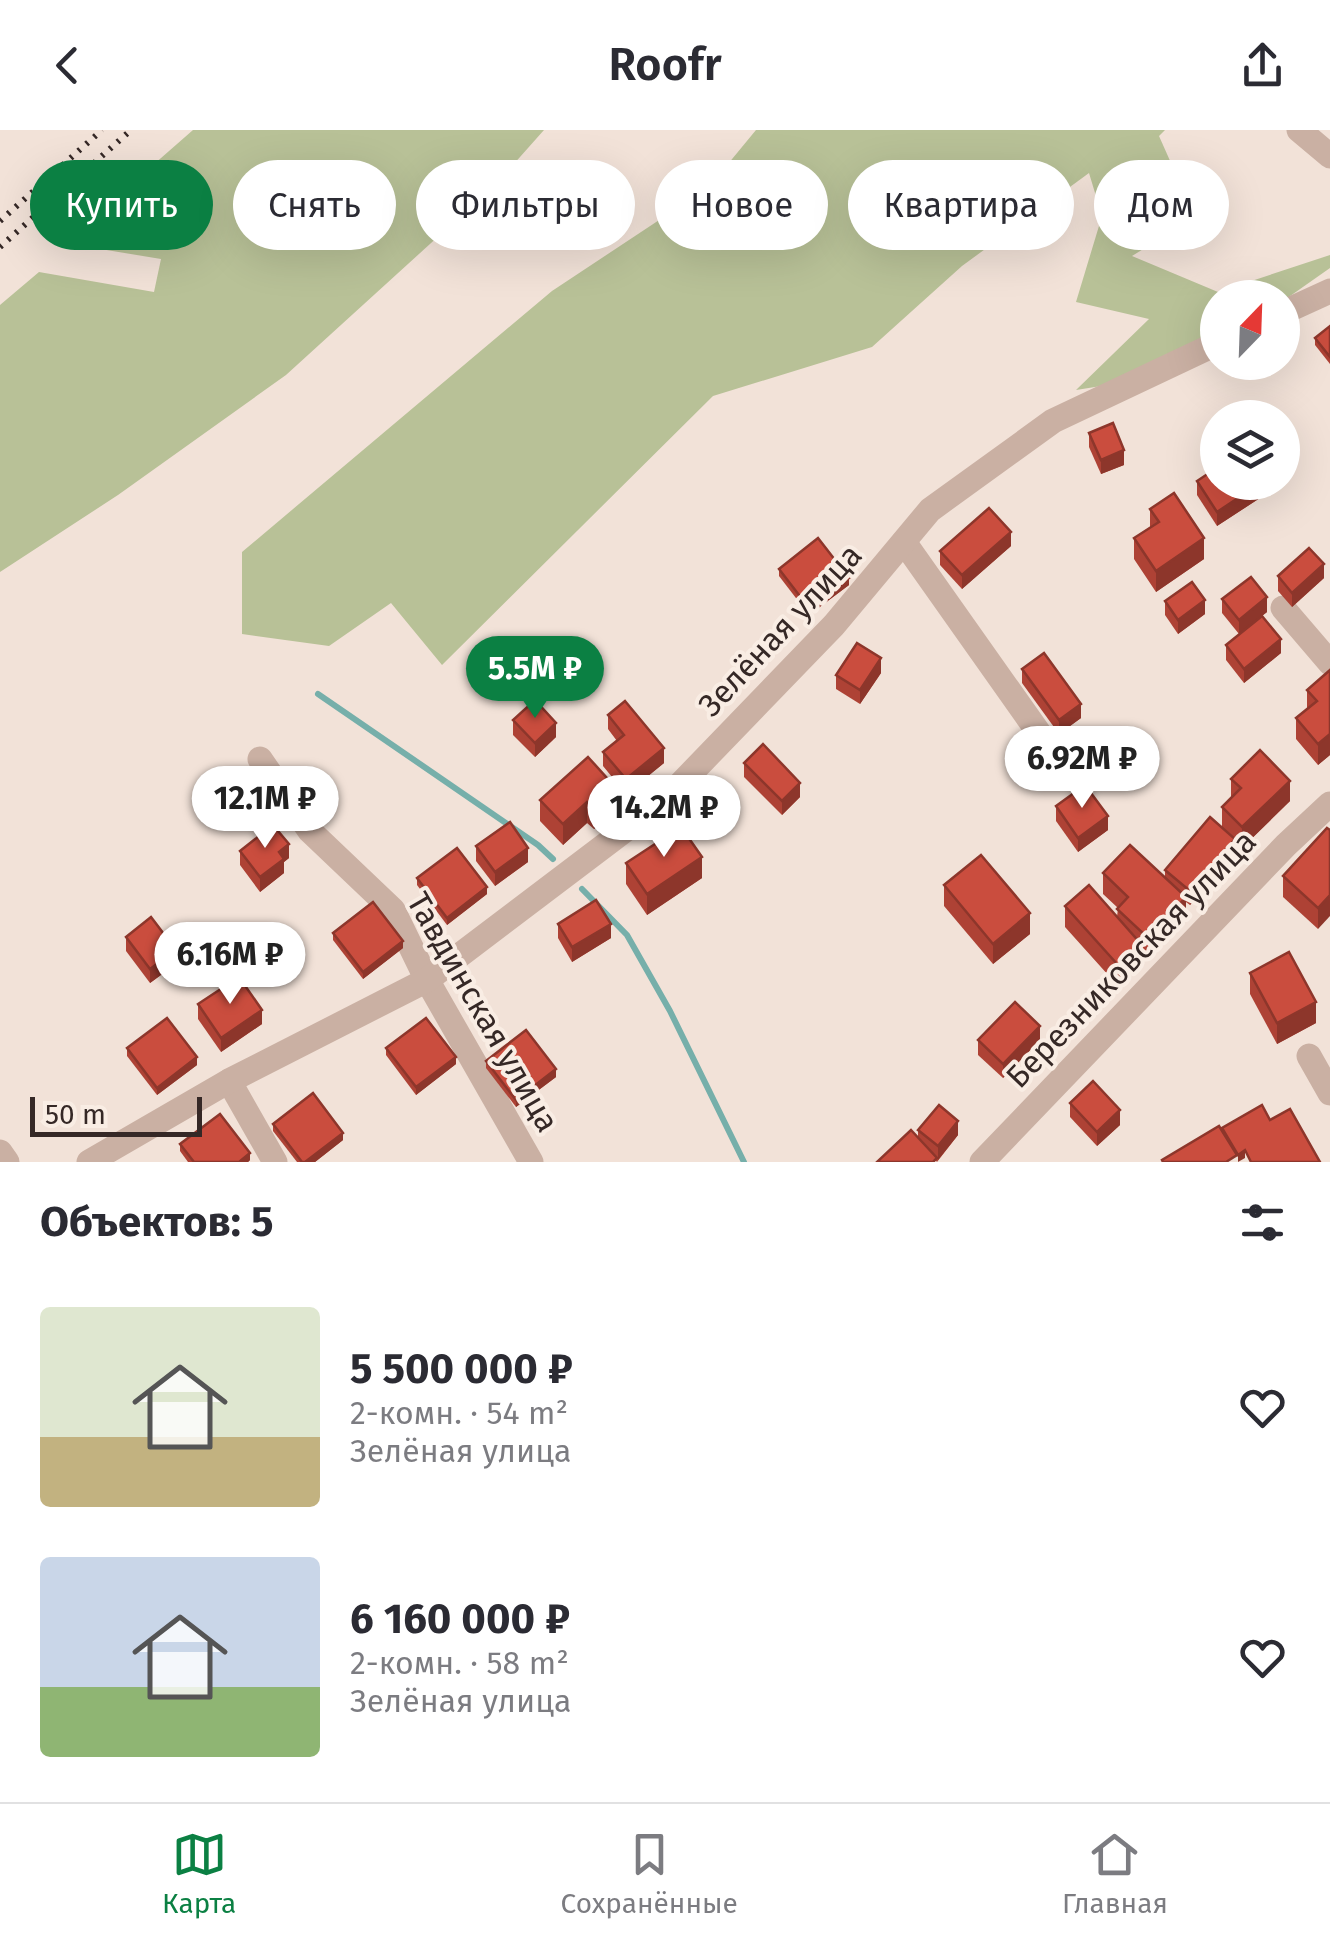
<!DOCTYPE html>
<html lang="ru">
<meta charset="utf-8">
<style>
body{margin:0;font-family:"Fira Sans",sans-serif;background:#f7f7f7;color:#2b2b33;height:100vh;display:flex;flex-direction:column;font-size:38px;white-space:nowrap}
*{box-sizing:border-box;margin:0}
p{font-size:32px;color:#7c7c81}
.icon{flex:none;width:55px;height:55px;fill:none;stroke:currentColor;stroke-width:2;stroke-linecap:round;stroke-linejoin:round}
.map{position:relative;height:1032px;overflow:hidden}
.drawer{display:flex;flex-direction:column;background:#fff;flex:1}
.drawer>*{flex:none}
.hud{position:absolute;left:30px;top:30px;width:1270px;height:90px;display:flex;gap:20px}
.needle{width:65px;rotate:23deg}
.controls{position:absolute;left:1200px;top:150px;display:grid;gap:20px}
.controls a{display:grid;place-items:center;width:100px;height:100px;border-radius:50%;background:#fff;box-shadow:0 10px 40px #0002;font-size:50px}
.scale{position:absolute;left:30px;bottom:25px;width:172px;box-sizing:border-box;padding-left:10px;border:5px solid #352826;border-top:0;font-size:28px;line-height:35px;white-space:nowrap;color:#352826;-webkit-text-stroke:8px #f9ede4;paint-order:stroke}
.price{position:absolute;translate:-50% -85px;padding:0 22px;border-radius:35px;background:#fff;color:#222;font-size:32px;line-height:65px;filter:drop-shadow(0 2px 5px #0008)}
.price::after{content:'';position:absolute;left:50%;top:60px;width:30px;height:22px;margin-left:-15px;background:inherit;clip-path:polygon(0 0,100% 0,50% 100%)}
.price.on{background:#0b8043;color:#fff}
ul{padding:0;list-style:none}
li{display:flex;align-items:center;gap:30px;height:250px;padding:0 40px}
li span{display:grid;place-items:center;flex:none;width:280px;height:200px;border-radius:10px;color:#555}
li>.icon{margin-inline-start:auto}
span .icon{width:120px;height:120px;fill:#fffc;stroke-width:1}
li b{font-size:42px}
h2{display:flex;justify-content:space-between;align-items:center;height:120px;padding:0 40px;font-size:42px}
.chip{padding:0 35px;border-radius:45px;background:#fff;box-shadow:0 10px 40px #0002;font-size:35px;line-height:90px}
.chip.on{background:#0b8043;color:#fff}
header{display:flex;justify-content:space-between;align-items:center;height:130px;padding:0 40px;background:#fff;font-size:45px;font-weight:600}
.tab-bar{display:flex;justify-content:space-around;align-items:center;height:140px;border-top:2px solid #e1e1e2;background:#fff;font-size:28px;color:#7c7c81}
.tab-bar a{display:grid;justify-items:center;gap:5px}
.tab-bar .on{color:#0b8043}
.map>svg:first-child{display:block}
.green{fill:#b8c197}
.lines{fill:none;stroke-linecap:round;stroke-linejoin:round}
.stream{stroke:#76afaa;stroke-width:6}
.minor{stroke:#cab0a3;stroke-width:25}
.rail{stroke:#352826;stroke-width:6;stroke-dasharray:2.5 8;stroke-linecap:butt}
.wall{fill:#ae4235}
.shaded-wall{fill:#8d362b}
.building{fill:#ca4d3e;stroke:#8d362b;stroke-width:2.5}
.labels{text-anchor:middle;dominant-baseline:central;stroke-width:8;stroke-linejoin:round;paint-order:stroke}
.street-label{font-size:32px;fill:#352826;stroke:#f9ede4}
</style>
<header><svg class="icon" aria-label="back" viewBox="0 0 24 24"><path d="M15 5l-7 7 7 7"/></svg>Roofr<svg class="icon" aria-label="share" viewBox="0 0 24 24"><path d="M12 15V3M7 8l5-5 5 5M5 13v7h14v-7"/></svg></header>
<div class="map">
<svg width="1330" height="1032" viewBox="0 0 1330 1032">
<rect width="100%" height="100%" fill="#f2e2d8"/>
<g class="green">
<polygon points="193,0 544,0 497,53 286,245 118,365 0,442 0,175 39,142 154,162 161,129 64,113"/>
<polygon points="756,0 1165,0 1159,6 1195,87 1132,126 1218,162 1330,125 1330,138 1283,171 1282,168 1218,168 1217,211 1133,251 1076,260 1149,189 1076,172 1102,86 1089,43 962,136 872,217 713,266 442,535 391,473 329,516 242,504 242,422 552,161 709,57"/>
</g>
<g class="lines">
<g class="stream">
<polyline points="318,564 538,715 553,729"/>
<polyline points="582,759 627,805 670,881 744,1032"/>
</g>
<g class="minor">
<polyline points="1299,0 1330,26"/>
<polyline points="1282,183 1330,161"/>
<polyline points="904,412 1063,637"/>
<polyline points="1283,478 1330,533"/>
<polyline points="260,629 310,701 393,780 427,850 531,1032"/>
<polyline points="1309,926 1330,963"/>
<polyline points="229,951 275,1032"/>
<polyline points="0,1022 7,1032"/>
<polyline points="89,1032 229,951 427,850 666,669 834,495 930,380 1053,291 1218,213"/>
<polyline points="982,1032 1286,715 1330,674"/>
</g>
<g class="rail">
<polyline points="0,91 102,0"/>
<polyline points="0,117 131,0"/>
</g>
</g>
<g class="wall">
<polygon points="1330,196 1330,234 1315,215 1315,208"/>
<polygon points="1089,303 1124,335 1101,344 1089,317"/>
<polygon points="1197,351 1263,366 1217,396 1197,365"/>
<polygon points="1150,379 1204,429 1156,462 1134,429 1134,408 1150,397"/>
<polygon points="1011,416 962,459 940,435 940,421"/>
<polygon points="779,439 849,455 809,485 779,446"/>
<polygon points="1278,446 1324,448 1292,477 1278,461"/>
<polygon points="1222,469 1267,482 1239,504 1222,483"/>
<polygon points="1165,471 1205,484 1178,504 1165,485"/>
<polygon points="1226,515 1281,523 1244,553 1226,530"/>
<polygon points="1022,539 1081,588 1059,604 1022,553"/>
<polygon points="1330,540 1330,625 1318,635 1296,609 1296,588 1307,579 1307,560"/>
<polygon points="881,543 860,574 836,559 836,545"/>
<polygon points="608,585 664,633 626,664 603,636 603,622 617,611 608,599"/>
<polygon points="513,590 556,607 535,627 513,605"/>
<polygon points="588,627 616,679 594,699 587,693 563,715 540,691 540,670"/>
<polygon points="744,633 800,667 782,685 744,647"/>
<polygon points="1231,649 1290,671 1242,718 1235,711 1235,723 1190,775 1186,772 1186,787 1148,829 1141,823 1141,835 1118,856 1065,797 1065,776 1117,787 1118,778 1103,764 1103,743 1165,747 1165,740 1222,697 1222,677 1231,667"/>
<polygon points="1056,676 1108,700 1078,722 1056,691"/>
<polygon points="1327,698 1318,799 1283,767 1283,746"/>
<polygon points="476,716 528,732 495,756 476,731"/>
<polygon points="240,721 289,728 284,732 284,743 260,762 240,735"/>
<polygon points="626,733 702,748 647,785 626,754"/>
<polygon points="417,748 487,764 447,795 417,755"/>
<polygon points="944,755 1030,804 993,834 944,776"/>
<polygon points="558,794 611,808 572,832 558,808"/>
<polygon points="333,803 403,818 363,849 333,810"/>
<polygon points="126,807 176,834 150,853 126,821"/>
<polygon points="1250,843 1316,893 1277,914 1250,864"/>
<polygon points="198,874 262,894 221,922 198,889"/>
<polygon points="978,910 1040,910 1003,948 978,925"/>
<polygon points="127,918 197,935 157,965 127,926"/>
<polygon points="386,918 456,934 416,965 386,925"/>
<polygon points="486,931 556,947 516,977 486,938"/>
<polygon points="1070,973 1120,995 1097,1016 1070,987"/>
<polygon points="273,994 343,1010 315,1032 297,1032 273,1001"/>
<polygon points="918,1000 958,1005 937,1032 918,1008"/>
<polygon points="180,1014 250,1030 248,1032 188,1032 180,1021"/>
</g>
<g class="shaded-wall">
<polygon points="1124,320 1124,335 1101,344 1101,330"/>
<polygon points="1263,352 1263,366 1217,396 1217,382"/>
<polygon points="1011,402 1011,416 962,459 962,445"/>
<polygon points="1204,408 1204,429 1156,462 1156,441"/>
<polygon points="1324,434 1324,448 1292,477 1292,463"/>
<polygon points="849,448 849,455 809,485 809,478"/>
<polygon points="1267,467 1267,482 1239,504 1239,490"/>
<polygon points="1205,470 1205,484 1178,504 1178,490"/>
<polygon points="1281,509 1281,523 1244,553 1244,539"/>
<polygon points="881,528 881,543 860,574 860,560"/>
<polygon points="1081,574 1081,588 1059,604 1059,590"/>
<polygon points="556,593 556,607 535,627 535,613"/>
<polygon points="1330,604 1330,625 1318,635 1318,614"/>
<polygon points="664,618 664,633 626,664 626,649"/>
<polygon points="1290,651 1290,671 1242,718 1242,697"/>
<polygon points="800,653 800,667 782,685 782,671"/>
<polygon points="616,658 616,679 594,699 594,679"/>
<polygon points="587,672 587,693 563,715 563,694"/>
<polygon points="1108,686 1108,700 1078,722 1078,708"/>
<polygon points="1235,709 1235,723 1190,775 1190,761"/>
<polygon points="289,714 289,728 284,732 284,743 260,762 260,747 279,722"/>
<polygon points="528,718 528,732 495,756 495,742"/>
<polygon points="702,727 702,748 647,785 647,764"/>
<polygon points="487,757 487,764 447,795 447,788"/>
<polygon points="1330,765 1330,786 1318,799 1318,778"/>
<polygon points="1186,767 1186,787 1148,829 1148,808"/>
<polygon points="1030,783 1030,804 993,834 993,814"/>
<polygon points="611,794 611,808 572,832 572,817"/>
<polygon points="403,811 403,818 363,849 363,842"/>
<polygon points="1141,814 1141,835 1118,856 1118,835"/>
<polygon points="176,820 176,834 150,853 150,839"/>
<polygon points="1316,872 1316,893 1277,914 1277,893"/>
<polygon points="262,880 262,894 221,922 221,908"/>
<polygon points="1040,896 1040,910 1003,948 1003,934"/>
<polygon points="197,927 197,935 157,965 157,958"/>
<polygon points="456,927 456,934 416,965 416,957"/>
<polygon points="556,939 556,947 516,977 516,970"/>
<polygon points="1120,980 1120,995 1097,1016 1097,1002"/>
<polygon points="958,991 958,1005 938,1030 938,1016"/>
<polygon points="343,1003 343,1010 315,1032 305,1032"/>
<polygon points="1245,1020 1245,1028 1238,1032 1238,1025"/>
<polygon points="250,1023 250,1030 248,1032 239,1032"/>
</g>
<g class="building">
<polygon points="1330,196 1330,227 1315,208"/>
<polygon points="1113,293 1124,320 1101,330 1089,303"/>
<polygon points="1218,337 1218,352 1262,352 1217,382 1197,351"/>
<polygon points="1174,363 1204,408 1156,441 1134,408 1159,392 1150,379"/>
<polygon points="989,378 1011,402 962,445 940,421"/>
<polygon points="818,408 849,448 809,478 779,439"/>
<polygon points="1309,418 1324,434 1292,463 1278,446"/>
<polygon points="1251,447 1267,467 1239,490 1222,469"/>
<polygon points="1192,452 1205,470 1178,490 1165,471"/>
<polygon points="1262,486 1281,509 1244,539 1226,515"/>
<polygon points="857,513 881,528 860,560 836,545"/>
<polygon points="1044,523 1081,574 1059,590 1022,539"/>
<polygon points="1330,540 1330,604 1318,614 1296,588 1317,571 1307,560"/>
<polygon points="535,570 556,593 535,613 513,590"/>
<polygon points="625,571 664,618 626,649 603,622 624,605 608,585"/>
<polygon points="763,614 800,653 782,671 744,633"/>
<polygon points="1260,620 1290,651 1242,697 1222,677 1241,658 1231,649"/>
<polygon points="588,627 616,658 594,679 587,672 563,694 540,670"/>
<polygon points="1085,655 1108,686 1078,708 1056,676"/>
<polygon points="1210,687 1235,709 1190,761 1165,740"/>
<polygon points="510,692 528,718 495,742 476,716"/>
<polygon points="273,695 289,714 279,722 284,729 260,747 240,721"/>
<polygon points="681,697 702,727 647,764 626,733"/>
<polygon points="1327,698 1330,700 1330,765 1318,778 1283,746"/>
<polygon points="1130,715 1186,767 1148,808 1117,779 1128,767 1103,743"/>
<polygon points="457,718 487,757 447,788 417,748"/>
<polygon points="981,725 1030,783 993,814 944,755"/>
<polygon points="1089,755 1141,814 1118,835 1065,776"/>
<polygon points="596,770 611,794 572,817 558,794"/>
<polygon points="373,772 403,811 363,842 333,803"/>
<polygon points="151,787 176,820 150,839 126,807"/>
<polygon points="1289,822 1316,872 1277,893 1250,843"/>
<polygon points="239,847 262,880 221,908 198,874"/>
<polygon points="1015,872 1040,896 1003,934 978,910"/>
<polygon points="167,888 197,927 157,958 127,918"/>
<polygon points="426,888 456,927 416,957 386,918"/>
<polygon points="526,900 556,939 516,970 486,931"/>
<polygon points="1093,951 1120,980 1097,1002 1070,973"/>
<polygon points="313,963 343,1003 305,1032 302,1032 273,994"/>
<polygon points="939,975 958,991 938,1016 918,1000"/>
<polygon points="1262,975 1270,990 1290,979 1320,1032 1251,1032 1245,1020 1238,1025 1222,998"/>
<polygon points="220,984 250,1023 239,1032 194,1032 180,1014"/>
<polygon points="1219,996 1237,1025 1226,1032 1163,1032 1162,1030"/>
<polygon points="911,1000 937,1028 933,1032 877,1032"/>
</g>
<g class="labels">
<g class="street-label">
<text transform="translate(780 500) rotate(-47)">Зелёная улица</text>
<text transform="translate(1131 829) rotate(-46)">Березниковская улица</text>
<text transform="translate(483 882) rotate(60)">Тавдинская улица</text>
</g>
</g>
</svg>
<div class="controls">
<a><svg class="needle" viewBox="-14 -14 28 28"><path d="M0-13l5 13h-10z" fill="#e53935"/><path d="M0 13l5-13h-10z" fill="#7c7c81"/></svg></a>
<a><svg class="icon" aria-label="layers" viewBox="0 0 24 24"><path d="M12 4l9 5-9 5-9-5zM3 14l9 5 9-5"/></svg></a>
</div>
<div class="scale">50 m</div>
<b class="price on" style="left:535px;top:591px">5.5M ₽</b>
<b class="price" style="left:1082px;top:681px">6.92M ₽</b>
<b class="price" style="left:265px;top:721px">12.1M ₽</b>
<b class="price" style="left:664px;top:730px">14.2M ₽</b>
<b class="price" style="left:230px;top:877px">6.16M ₽</b>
<div class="hud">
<a class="chip on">Купить</a>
<a class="chip">Снять</a>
<a class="chip">Фильтры</a>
<a class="chip">Новое</a>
<a class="chip">Квартира</a>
<a class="chip">Дом</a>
</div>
</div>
<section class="drawer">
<h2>Объектов: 5<svg class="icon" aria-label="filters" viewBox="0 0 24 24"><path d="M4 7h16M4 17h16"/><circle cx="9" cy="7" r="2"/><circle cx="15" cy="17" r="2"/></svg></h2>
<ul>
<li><span style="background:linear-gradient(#dfe7d0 65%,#c2b280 0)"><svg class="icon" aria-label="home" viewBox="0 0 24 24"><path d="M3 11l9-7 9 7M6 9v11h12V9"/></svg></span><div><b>5 500 000 ₽</b><p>2-комн. · 54 m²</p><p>Зелёная улица</p></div><svg class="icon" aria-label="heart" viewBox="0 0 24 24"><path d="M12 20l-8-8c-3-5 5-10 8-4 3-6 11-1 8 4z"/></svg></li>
<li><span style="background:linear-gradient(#c9d6e8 65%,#8fb573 0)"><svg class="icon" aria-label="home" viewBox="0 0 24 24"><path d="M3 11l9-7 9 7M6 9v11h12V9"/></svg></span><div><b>6 160 000 ₽</b><p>2-комн. · 58 m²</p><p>Зелёная улица</p></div><svg class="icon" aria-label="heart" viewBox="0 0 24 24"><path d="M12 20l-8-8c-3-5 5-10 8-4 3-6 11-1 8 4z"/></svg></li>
</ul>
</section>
<nav class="tab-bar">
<a class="on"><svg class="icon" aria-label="map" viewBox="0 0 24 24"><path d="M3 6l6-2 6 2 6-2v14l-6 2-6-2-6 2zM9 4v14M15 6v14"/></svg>Карта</a>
<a><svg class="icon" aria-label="saved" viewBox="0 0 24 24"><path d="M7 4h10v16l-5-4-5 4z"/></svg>Сохранённые</a>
<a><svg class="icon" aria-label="home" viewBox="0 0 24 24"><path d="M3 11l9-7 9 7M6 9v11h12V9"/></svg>Главная</a>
</nav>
